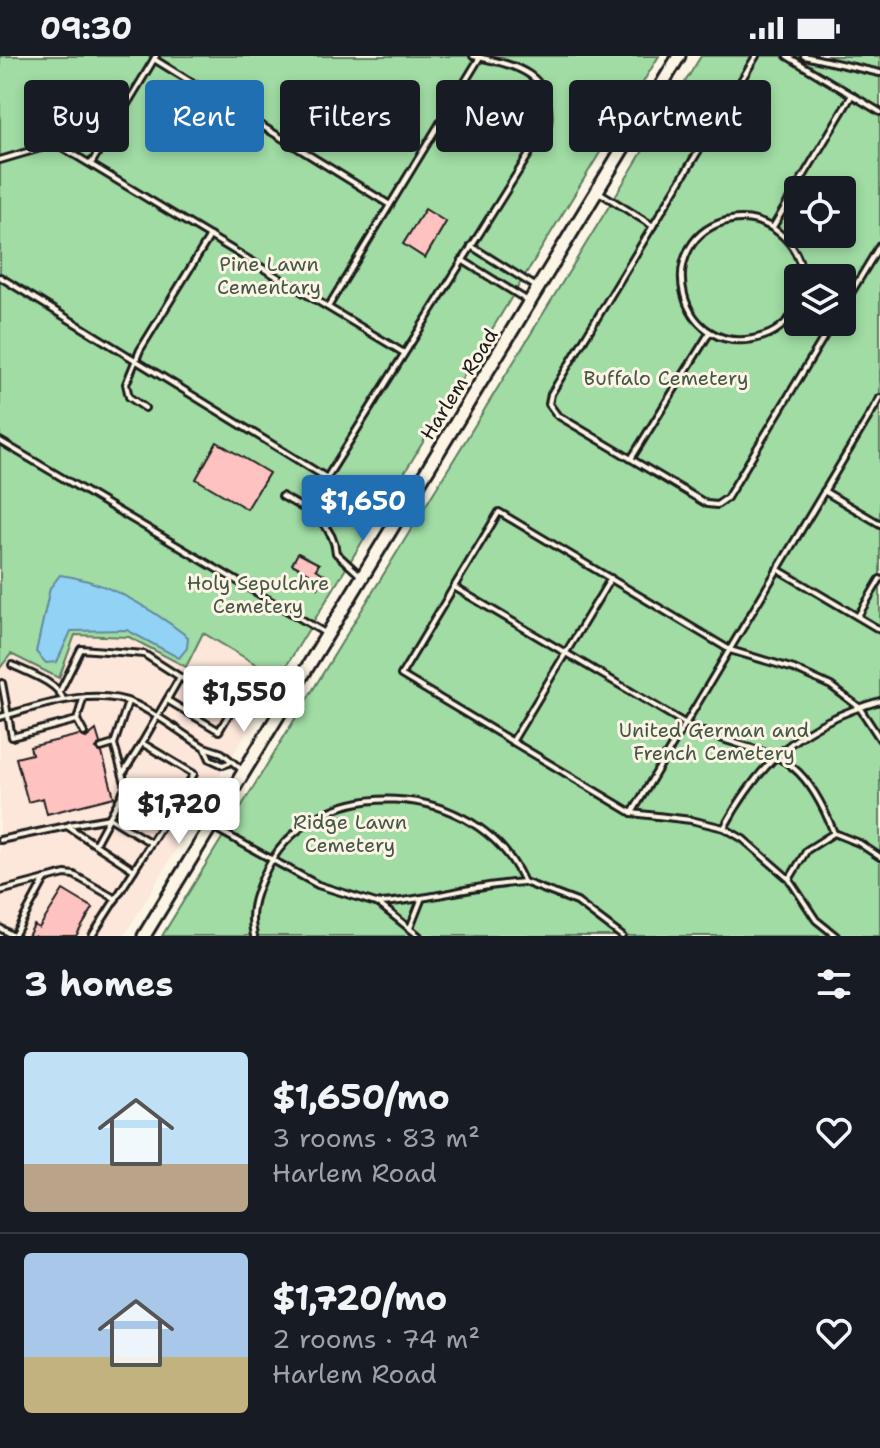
<!DOCTYPE html>
<meta charset="utf-8">
<style>
body{margin:0;font-family:"Shantell Sans",sans-serif;background:#20242c;color:#f1f3f6;height:100vh;display:flex;flex-direction:column;font-size:30px;white-space:nowrap}
*{box-sizing:border-box;margin:0}
p{font-size:26px;color:#9ea1a6}
.icon{flex:none;width:44px;height:44px;fill:none;stroke:currentColor;stroke-width:2;stroke-linecap:round;stroke-linejoin:round}
.map{position:relative;height:880px;overflow:hidden}
.sheet{display:flex;flex-direction:column;background:#171b24;flex:1}
.sheet>*{flex:none}
.top-card{position:absolute;left:24px;top:24px;width:832px;height:72px;display:flex;gap:16px}
.buttons{position:absolute;left:784px;top:120px;display:grid;gap:16px}
.buttons a{display:grid;place-items:center;width:72px;height:72px;border-radius:8px;background:#171b24;box-shadow:0 4px 12px #0003;font-size:40px}
.price{position:absolute;translate:-50% -68px;padding:0 18px;border-radius:8px;background:#fff;color:#222;font-size:26px;line-height:52px;filter:drop-shadow(0 2px 4px #0008)}
.price::after{content:'';position:absolute;left:50%;top:48px;width:24px;height:18px;margin-left:-12px;background:inherit;clip-path:polygon(0 0,100% 0,50% 100%)}
.price.current{background:#1f6fb2;color:#fff}
ul{padding:0;list-style:none}
li{display:flex;align-items:center;gap:24px;height:200px;padding:0 24px}
li+li{border-top:2px solid #363941}
li span{display:grid;place-items:center;flex:none;width:224px;height:160px;border-radius:8px;color:#555}
li>.icon{margin-inline-start:auto}
span .icon{width:96px;height:96px;fill:#fffc;stroke-width:1}
li b{font-size:34px}
h2{display:flex;justify-content:space-between;align-items:center;height:96px;padding:0 24px;font-size:34px}
.pill{padding:0 28px;border-radius:8px;background:#171b24;box-shadow:0 4px 12px #0003;font-size:28px;line-height:72px}
.pill.current{background:#1f6fb2;color:#fff}
.status{display:flex;justify-content:space-between;align-items:center;height:56px;padding:0 40px;background:#171b24;direction:ltr}
.status svg{height:22px;fill:currentColor}
.map>svg:first-child{display:block}
.built{fill:#fde6da}
.green{fill:#a0dca4;stroke:#5e7c60;stroke-width:2;fill-rule:evenodd}
.water{fill:#92d2f4;stroke:#63899e;stroke-width:2}
.building{fill:#fec2c0;stroke:#1c1c1c;stroke-width:2}
.lines{fill:none;stroke-linecap:round;stroke-linejoin:round}
.service-casing{stroke:#1c1c1c;stroke-width:10}
.secondary-casing{stroke:#1c1c1c;stroke-width:17}
.service{stroke:#fcf5e5;stroke-width:4}
.secondary{stroke:#fcf5e5;stroke-width:11}
.labels{text-anchor:middle;dominant-baseline:central;stroke-width:6;stroke-linejoin:round;paint-order:stroke}
.park-label{font-size:20px;fill:#445645;stroke:#fcf5e5}
.street-label{font-size:20px;fill:#1c1c1c;stroke:#fcf5e5}
</style>
<div class="status"><b>09:30</b><svg viewBox="0 0 49 12"><path d="M0 12V9h3v3zM5 12V6h3v6zM10 12V3h3v9zM15 12V0h3v12zM26 1h20v11H26zM47 4h2v5h-2z"/></svg></div>
<div class="map">
<svg width="880" height="880" viewBox="0 0 880 880">
<rect width="100%" height="100%" fill="#fcf5e5"/>
<filter id="ink" filterUnits="userSpaceOnUse"><feTurbulence type="fractalNoise" baseFrequency=".0125" numOctaves="2"/><feDisplacementMap in="SourceGraphic" scale="16" xChannelSelector="R" yChannelSelector="G"/><feConvolveMatrix kernelMatrix="1 2 1 2 8 2 1 2 1" color-interpolation-filters="sRGB"/></filter>
<g filter="url(#ink)">
<polygon class="built" points="203,577 279,622 124,880 0,880 0,612 11,598 59,622 75,579 129,581 186,611"/>
<g class="green">
<polygon points="0,0 659,0 279,622 203,577 186,611 129,581 75,579 59,622 11,598 0,612"/>
<path d="M701 0H880V880H162ZM798 134H842V178H798ZM798 222H842V266H798Z"/>
</g>
<path class="water" d="M60 519C105 524 152 553 188 581L187 592 179 602 127 574 71 575 57 606 46 607 36 596 50 532Z"/>
<g class="building">
<polygon points="425,153 446,166 425,202 403,188"/>
<polygon points="217,386 269,417 247,453 196,423"/>
<polygon points="298,497 319,508 316,513 325,519 318,532 305,524 309,517 292,508"/>
<polygon points="96,674 100,687 96,693 102,697 114,741 47,758 43,742 28,746 16,702 32,698 30,691 79,679 86,682"/>
<polygon points="63,834 93,852 76,880 28,880 34,869 39,872"/>
</g>
<g class="lines">
<defs>
<g id="service">
<polyline points="756,0 551,338 549,348 557,359 707,448 717,449 727,442 833,266"/>
<polyline points="787,0 880,56"/>
<polyline points="804,0 880,17"/>
<polyline points="154,3 390,149"/>
<polyline points="0,104 44,91 60,90 404,297"/>
<polyline points="91,108 156,0"/>
<polyline points="599,136 653,170"/>
<polyline points="773,171 852,39"/>
<polyline points="471,190 538,232"/>
<polyline points="462,204 528,245"/>
<polyline points="0,221 327,422"/>
<path d="M798 247C793 262 779 275 764 280 678 309 648 180 731 164 766 157 802 187 802 222"/>
<polyline points="328,251 480,1"/>
<polyline points="842,252 880,189"/>
<polyline points="145,352 129,341 126,328 140,294 210,180"/>
<polyline points="0,385 325,577"/>
<polyline points="631,403 710,276"/>
<polyline points="824,435 880,468"/>
<path d="M282 440C307 455 333 465 336 497L361 520"/>
<path d="M306 455 548 68C553 15 514 9 473 0"/>
<polyline points="777,513 880,574"/>
<path d="M454 531 686 668C762 706 796 679 834 777"/>
<polyline points="858,560 880,523"/>
<path d="M12 609C28 617 57 626 63 643"/>
<polyline points="2,627 12,681 77,664 83,643"/>
<polyline points="167,644 219,675 232,653 180,621"/>
<path d="M0 661C41 650 93 630 135 648 159 659 182 678 204 691L222 697 242 714"/>
<polyline points="77,664 84,677"/>
<polyline points="512,686 611,522"/>
<polyline points="101,692 114,688"/>
<polyline points="205,692 210,703 223,709 229,707"/>
<polyline points="124,716 142,687"/>
<polyline points="632,757 880,342"/>
<polyline points="69,769 110,762 151,787"/>
<polyline points="211,770 318,829 379,848 419,880"/>
<path d="M724 772C762 702 803 667 880 645"/>
<polyline points="0,784 67,770 134,814 194,718 142,687 180,621 144,598 81,593 60,635"/>
<polyline points="95,788 126,731 114,688 128,646"/>
<polyline points="790,822 807,794 834,777 859,787 880,801"/>
<polyline points="0,835 65,818 74,819 116,843"/>
<path d="M381 847C429 844 475 829 524 826"/>
<polyline points="0,872 13,880"/>
<polyline points="410,872 421,844"/>
<polyline points="14,880 45,823"/>
<polyline points="92,880 134,814"/>
<path d="M254 880C249 858 254 841 263 821 311 711 479 723 524 826L577 846 622 880"/>
<polyline points="836,880 816,864 789,823 743,783 724,772 691,764 632,757 401,619 499,456 730,594 794,613 831,630 859,651 880,683"/>
</g>
<polyline id="secondary" points="144,880 679,0"/>
</defs>
<use href="#service" class="service-casing"/>
<use href="#secondary" class="secondary-casing"/>
<use href="#service" class="service"/>
<use href="#secondary" class="secondary"/>
</g>
</g>
<g class="labels">
<g class="park-label">
<text x="269" y="208">Pine Lawn<tspan x="269" dy="23">Cementary</tspan></text>
<text x="666" y="322">Buffalo Cemetery</text>
<text x="258" y="527">Holy Sepulchre<tspan x="258" dy="23">Cemetery</tspan></text>
<text x="714" y="674">United German and<tspan x="714" dy="23">French Cemetery</tspan></text>
<text x="350" y="766">Ridge Lawn<tspan x="350" dy="23">Cemetery</tspan></text>
</g>
<g class="street-label">
<text transform="translate(459 328) rotate(-58)">Harlem Road</text>
</g>
</g>
</svg>
<div class="buttons">
<a><svg class="icon" aria-label="locate" viewBox="0 0 24 24"><circle cx="12" cy="12" r="6"/><path d="M12 2v4M12 18v4M2 12h4M18 12h4"/></svg></a>
<a><svg class="icon" aria-label="layers" viewBox="0 0 24 24"><path d="M12 4l9 5-9 5-9-5zM3 14l9 5 9-5"/></svg></a>
</div>
<b class="price current" style="left:363px;top:487px">$1,650</b>
<b class="price" style="left:244px;top:678px">$1,550</b>
<b class="price" style="left:179px;top:790px">$1,720</b>
<div class="top-card">
<a class="pill">Buy</a>
<a class="pill current">Rent</a>
<a class="pill">Filters</a>
<a class="pill">New</a>
<a class="pill">Apartment</a>
</div>
</div>
<section class="sheet">
<h2>3 homes<svg class="icon" aria-label="filters" viewBox="0 0 24 24"><path d="M4 7h16M4 17h16"/><circle cx="9" cy="7" r="2"/><circle cx="15" cy="17" r="2"/></svg></h2>
<ul>
<li><span style="background:linear-gradient(#bfe0f5 70%,#b9a48a 0)"><svg class="icon" aria-label="home" viewBox="0 0 24 24"><path d="M3 11l9-7 9 7M6 9v11h12V9"/></svg></span><div><b>$1,650/mo</b><p>3 rooms · 83 m²</p><p>Harlem Road</p></div><svg class="icon" aria-label="heart" viewBox="0 0 24 24"><path d="M12 20l-8-8c-3-5 5-10 8-4 3-6 11-1 8 4z"/></svg></li>
<li><span style="background:linear-gradient(#a9c7e8 65%,#c2b280 0)"><svg class="icon" aria-label="home" viewBox="0 0 24 24"><path d="M3 11l9-7 9 7M6 9v11h12V9"/></svg></span><div><b>$1,720/mo</b><p>2 rooms · 74 m²</p><p>Harlem Road</p></div><svg class="icon" aria-label="heart" viewBox="0 0 24 24"><path d="M12 20l-8-8c-3-5 5-10 8-4 3-6 11-1 8 4z"/></svg></li>
</ul>
</section>
